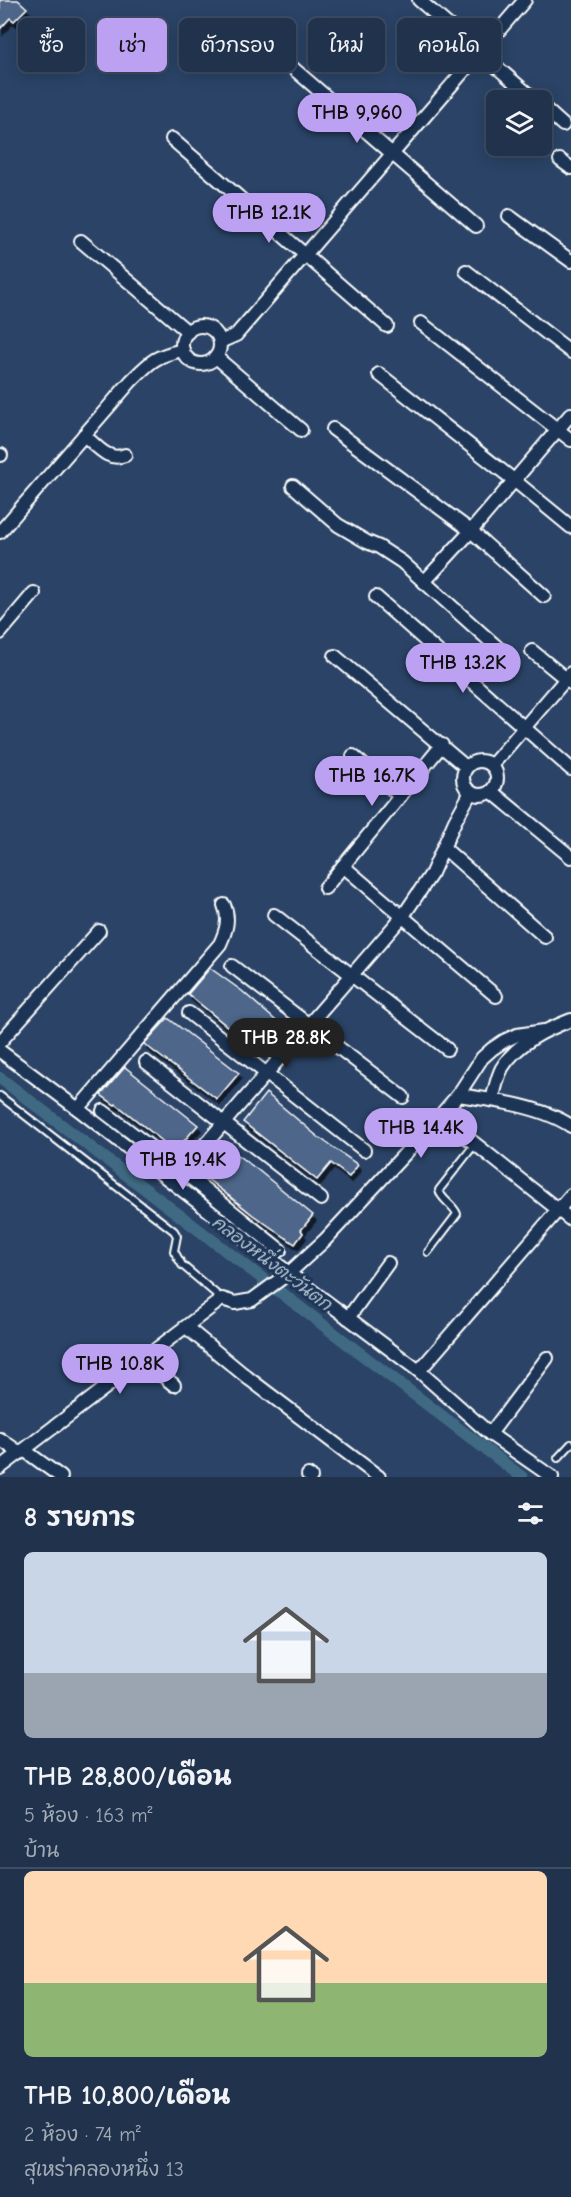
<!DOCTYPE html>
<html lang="th">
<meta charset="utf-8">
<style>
body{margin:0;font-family:"Comic Neue","Playpen Sans Thai",sans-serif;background:#283a53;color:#f1f3f6;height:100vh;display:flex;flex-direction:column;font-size:22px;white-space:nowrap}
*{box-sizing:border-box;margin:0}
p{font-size:20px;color:#a2aab5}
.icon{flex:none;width:33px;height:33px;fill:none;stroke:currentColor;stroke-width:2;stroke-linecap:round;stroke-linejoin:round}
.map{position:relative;height:1477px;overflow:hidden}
.drawer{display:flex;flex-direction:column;background:#20324c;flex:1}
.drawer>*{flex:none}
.guide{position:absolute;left:18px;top:18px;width:536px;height:54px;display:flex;gap:12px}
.tools{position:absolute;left:486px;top:90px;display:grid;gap:12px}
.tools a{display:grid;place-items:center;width:66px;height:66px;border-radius:9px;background:#20324c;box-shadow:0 3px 15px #0003,0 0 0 2px #3d4d64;font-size:30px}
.price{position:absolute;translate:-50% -51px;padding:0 14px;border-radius:21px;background:#bca0f2;color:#111;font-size:20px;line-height:39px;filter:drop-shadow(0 2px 3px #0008)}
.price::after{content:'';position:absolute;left:50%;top:36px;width:18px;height:14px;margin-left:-9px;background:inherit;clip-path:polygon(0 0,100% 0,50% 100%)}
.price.selected{background:#222;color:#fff}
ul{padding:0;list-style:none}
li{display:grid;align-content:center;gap:12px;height:318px;padding:0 24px}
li+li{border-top:2px solid #3d4d64}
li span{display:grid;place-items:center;height:186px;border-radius:9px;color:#555}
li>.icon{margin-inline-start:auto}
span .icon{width:108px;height:108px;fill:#fffc;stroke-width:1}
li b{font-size:26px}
h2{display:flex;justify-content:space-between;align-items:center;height:72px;padding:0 24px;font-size:26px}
.pill{padding:0 21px;border-radius:9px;background:#20324c;box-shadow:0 3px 15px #0003,0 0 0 2px #3d4d64;font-size:21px;line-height:54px}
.pill.selected{background:#bca0f2;color:#111}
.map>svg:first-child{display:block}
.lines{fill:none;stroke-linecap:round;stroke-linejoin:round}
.canal{stroke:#3f6a84;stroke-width:12}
.building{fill:#4e668a;stroke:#fff;stroke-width:1.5;filter:url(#shadow)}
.service-casing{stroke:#fff;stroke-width:10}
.minor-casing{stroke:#fff;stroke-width:16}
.service{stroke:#1d3557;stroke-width:6}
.minor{stroke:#1d3557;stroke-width:12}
.labels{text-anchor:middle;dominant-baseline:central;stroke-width:6;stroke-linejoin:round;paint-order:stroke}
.water-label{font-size:18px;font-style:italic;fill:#b2c3ce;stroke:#1d3557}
</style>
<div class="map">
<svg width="571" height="1477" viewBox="0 0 571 1477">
<defs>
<filter id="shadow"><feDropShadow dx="3" dy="5.5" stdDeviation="0" flood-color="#0009"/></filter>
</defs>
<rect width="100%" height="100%" fill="#2a4366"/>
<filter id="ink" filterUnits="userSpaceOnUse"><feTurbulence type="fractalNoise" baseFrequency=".0167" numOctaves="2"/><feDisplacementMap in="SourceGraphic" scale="12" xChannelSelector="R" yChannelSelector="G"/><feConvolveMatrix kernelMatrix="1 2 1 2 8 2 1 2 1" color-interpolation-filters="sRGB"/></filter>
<g filter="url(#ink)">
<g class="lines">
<polyline class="canal" points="0,1078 522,1477"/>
</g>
<g class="building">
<polygon points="0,0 18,0 27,8 14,21 10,18 0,29"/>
<polygon points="210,968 242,991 282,1026 273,1038 270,1035 257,1051 188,994"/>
<polygon points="168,1018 239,1073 217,1099 144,1044"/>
<polygon points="125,1067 198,1125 175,1151 116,1104 115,1105 101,1095"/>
<polygon points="266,1093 317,1136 358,1165 349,1177 331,1163 317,1180 243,1122"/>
<polygon points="221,1143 258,1170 313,1215 301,1230 303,1233 295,1244 253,1215 196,1170 205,1159 207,1160"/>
</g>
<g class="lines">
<defs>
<g id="service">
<polyline points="0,1096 174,1231 177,1236 174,1251 182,1265 222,1299"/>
<path d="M428 1252 457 1214C453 1204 441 1200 439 1190L475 1144"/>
<polyline points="558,1458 571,1444"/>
</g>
<g id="minor">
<polyline points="419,0 535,100"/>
<polyline points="258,38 476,226"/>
<polyline points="542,106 563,125"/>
<polyline points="172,139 387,326"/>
<polyline points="560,160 571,168"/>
<polyline points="509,216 571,261"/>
<polyline points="81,241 188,332"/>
<polyline points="466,271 571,352"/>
<polyline points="421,323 571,440"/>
<circle cx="201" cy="345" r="19"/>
<polyline points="220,342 236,335 525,0"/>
<polyline points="216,357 301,430"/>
<polyline points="379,374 515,481 571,527"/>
<polyline points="333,429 471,531 544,596"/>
<path d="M84 435C97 446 108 462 125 455"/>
<polyline points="0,455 1,455"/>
<polyline points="293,486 338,525 367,542 379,547 402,562 498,648"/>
<path d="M0 532 131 381C151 361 155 356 183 350"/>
<polyline points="424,582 471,531 571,414"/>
<polyline points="376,597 571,769"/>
<polyline points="0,633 34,593"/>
<polyline points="532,651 571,683"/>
<polyline points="335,656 466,767"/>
<polyline points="353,756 400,796"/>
<circle cx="480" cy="778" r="17"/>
<polyline points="492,765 571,673"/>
<polyline points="491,791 571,857"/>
<polyline points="445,849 545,937"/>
<polyline points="343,866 496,996"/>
<polyline points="325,888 442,745"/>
<polyline points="274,915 447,1049"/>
<polyline points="232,966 403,1097"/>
<polyline points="189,1013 364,1150"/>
<polyline points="0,1042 99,931"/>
<polyline points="0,1051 78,1109 303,1284 419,1371 490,1434 552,1477"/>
<polyline points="146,1062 321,1199"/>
<path d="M458 1095C493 1100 541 1106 571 1126"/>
<path d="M492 1100C495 1090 497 1077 502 1068 517 1043 545 1030 571 1020"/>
<path d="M78 1109 220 944C226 931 230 919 224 905"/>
<polyline points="103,1111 182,1171 280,1250"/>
<polyline points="440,1116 571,1220"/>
<polyline points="182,1171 403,916 432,873 455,821 471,792"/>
<polyline points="348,1318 388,1263"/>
<polyline points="186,1327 248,1378 379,1477"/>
<polyline points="143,1359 174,1385"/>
<polyline points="419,1371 571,1195"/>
<polyline points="490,1434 547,1358"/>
<polyline points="0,1439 20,1453"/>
<polyline points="24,1450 61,1477"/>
<polyline points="0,1468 222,1299 235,1303 252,1300 289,1273 325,1240 440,1116 458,1095 482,1058 492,1049 504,1041 517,1035 544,1031"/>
<polyline points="308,1475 311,1477"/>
</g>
</defs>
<use href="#service" class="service-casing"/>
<use href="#minor" class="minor-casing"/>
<use href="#service" class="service"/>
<use href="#minor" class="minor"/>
</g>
</g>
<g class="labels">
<g class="water-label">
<text transform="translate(272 1263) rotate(37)">คลองหนึ่งตะวันตก</text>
</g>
</g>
</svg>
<div class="tools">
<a><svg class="icon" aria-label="layers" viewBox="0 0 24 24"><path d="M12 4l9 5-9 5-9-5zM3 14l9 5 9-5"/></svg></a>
</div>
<b class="price" style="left:357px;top:144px">THB 9,960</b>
<b class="price" style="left:269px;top:244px">THB 12.1K</b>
<b class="price" style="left:463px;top:694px">THB 13.2K</b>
<b class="price" style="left:372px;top:807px">THB 16.7K</b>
<b class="price selected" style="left:286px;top:1069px">THB 28.8K</b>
<b class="price" style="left:421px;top:1159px">THB 14.4K</b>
<b class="price" style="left:183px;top:1191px">THB 19.4K</b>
<b class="price" style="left:120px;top:1395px">THB 10.8K</b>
<div class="guide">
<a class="pill">ซื้อ</a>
<a class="pill selected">เช่า</a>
<a class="pill">ตัวกรอง</a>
<a class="pill">ใหม่</a>
<a class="pill">คอนโด</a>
</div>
</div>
<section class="drawer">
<h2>8 รายการ<svg class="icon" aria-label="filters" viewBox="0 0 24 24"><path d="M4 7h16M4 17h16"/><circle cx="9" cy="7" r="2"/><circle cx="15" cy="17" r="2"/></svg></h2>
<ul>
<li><span style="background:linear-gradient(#c9d6e8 65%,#9aa5b1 0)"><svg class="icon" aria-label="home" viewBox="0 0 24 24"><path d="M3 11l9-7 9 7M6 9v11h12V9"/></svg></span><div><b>THB 28,800/เดือน</b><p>5 ห้อง · 163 m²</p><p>บ้าน</p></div></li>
<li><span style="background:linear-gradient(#ffd9b3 60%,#8fb573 0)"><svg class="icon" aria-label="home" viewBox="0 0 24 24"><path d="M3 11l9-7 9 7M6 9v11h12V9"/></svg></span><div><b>THB 10,800/เดือน</b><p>2 ห้อง · 74 m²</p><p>สุเหร่าคลองหนึ่ง 13</p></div></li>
</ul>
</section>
